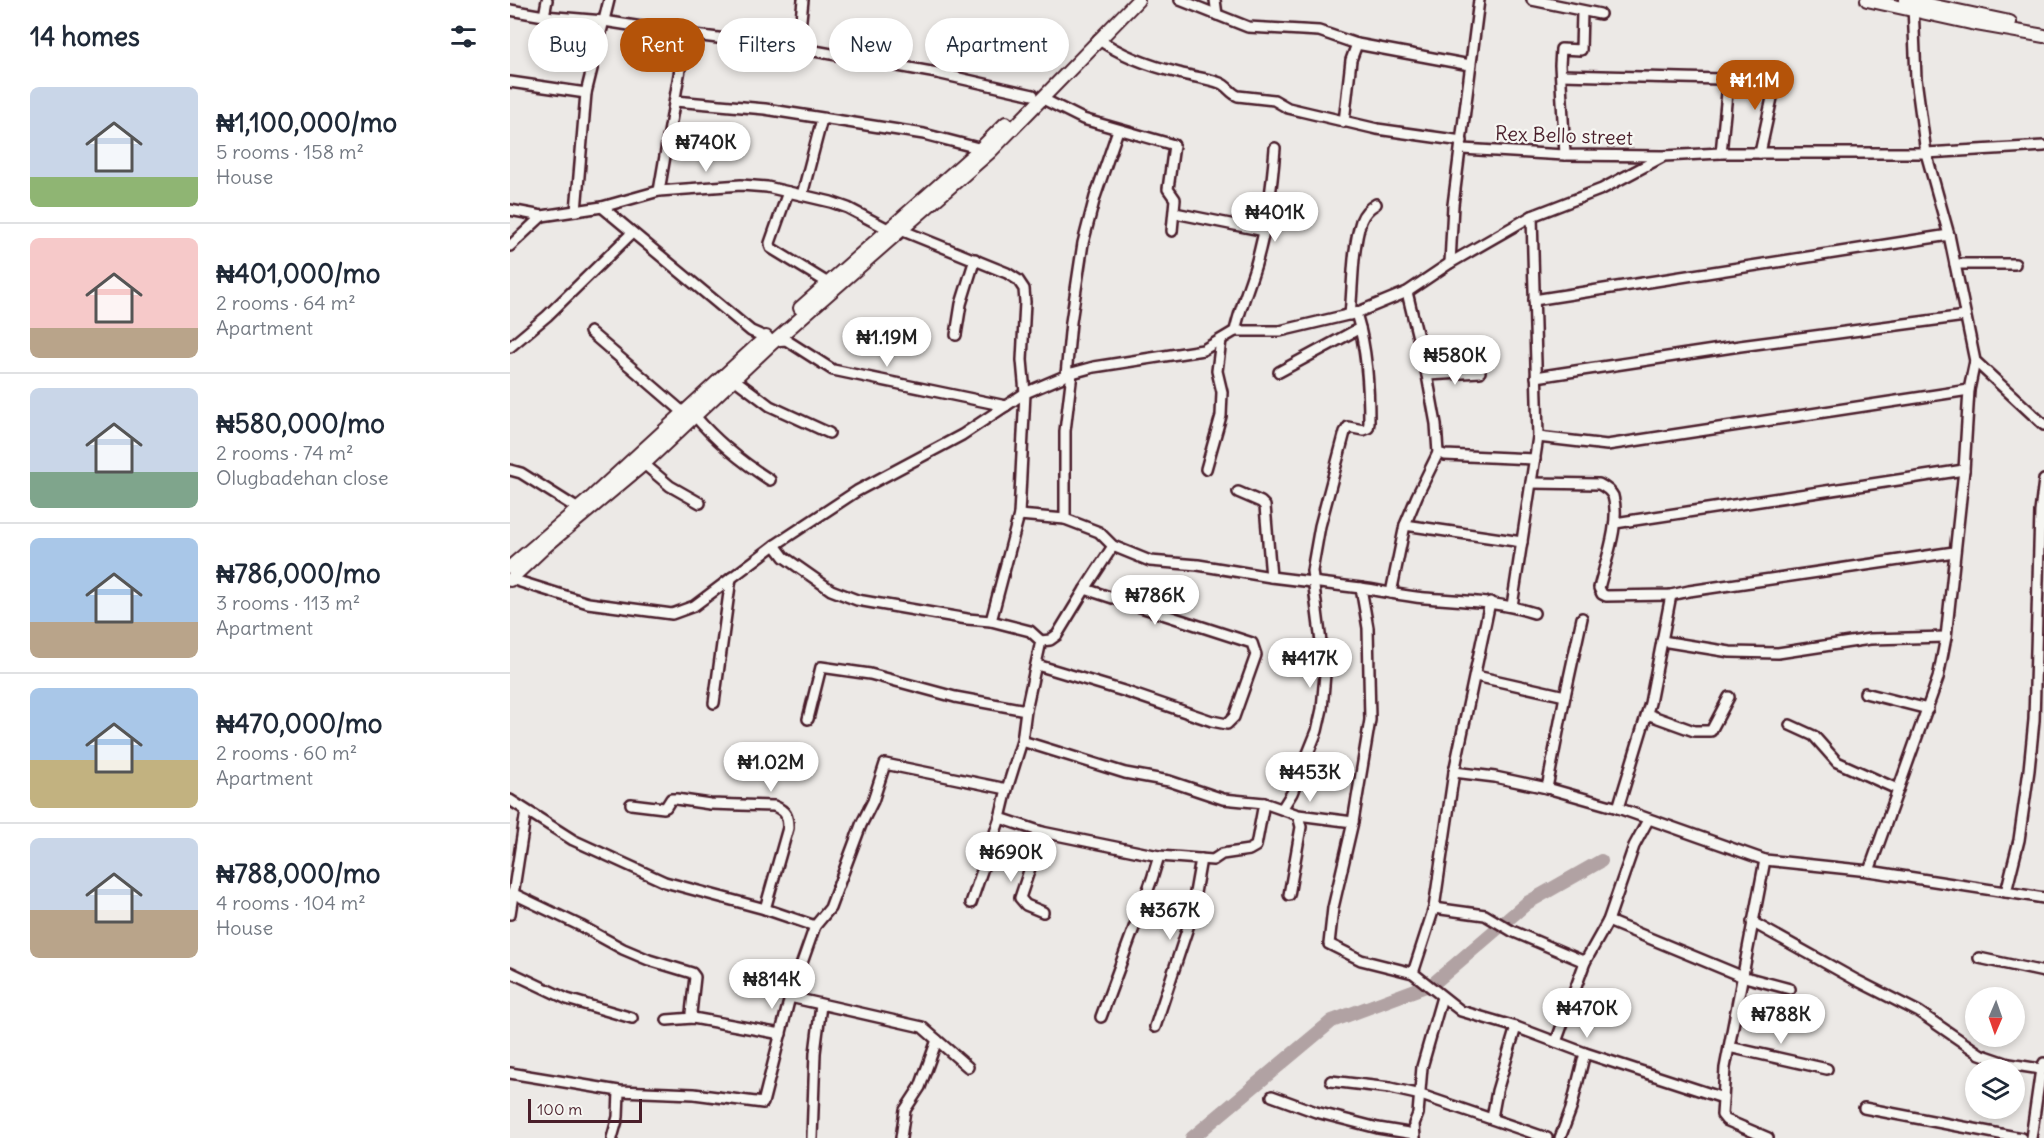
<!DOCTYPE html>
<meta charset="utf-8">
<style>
body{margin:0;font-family:Delius,sans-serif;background:#f6f6f7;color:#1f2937;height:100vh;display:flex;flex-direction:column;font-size:22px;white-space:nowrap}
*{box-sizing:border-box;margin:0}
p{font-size:20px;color:#747a83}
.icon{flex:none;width:33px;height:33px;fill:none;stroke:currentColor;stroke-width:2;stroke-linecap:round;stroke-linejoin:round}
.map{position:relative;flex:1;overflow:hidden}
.panel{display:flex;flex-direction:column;background:#fff;width:510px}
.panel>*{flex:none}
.hud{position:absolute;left:18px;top:18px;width:570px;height:54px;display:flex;gap:12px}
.needle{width:39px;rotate:182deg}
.controls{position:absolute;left:1455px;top:987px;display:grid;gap:12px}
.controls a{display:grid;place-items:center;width:60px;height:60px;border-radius:50%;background:#fff;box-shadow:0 3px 9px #0003;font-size:30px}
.scale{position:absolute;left:18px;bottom:15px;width:114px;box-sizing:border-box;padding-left:6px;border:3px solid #4a1f2b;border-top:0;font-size:16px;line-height:21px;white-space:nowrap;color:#4a1f2b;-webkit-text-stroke:4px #f6f6f2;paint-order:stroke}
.price{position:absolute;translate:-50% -51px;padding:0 14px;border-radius:21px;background:#fff;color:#222;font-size:20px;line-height:39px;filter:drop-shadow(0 2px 3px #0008)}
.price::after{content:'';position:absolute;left:50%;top:36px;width:18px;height:14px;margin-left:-9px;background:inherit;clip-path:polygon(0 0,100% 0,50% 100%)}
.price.active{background:#b45309;color:#fff}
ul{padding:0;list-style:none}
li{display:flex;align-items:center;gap:18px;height:150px;padding:0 30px}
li+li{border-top:2px solid #e0e1e3}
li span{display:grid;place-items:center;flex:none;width:168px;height:120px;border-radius:9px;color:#555}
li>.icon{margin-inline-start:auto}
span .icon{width:72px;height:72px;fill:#fffc;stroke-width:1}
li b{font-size:26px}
h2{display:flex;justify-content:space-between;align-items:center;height:72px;padding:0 30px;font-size:26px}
.tag{padding:0 21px;border-radius:27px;background:#fff;box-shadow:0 3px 9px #0003;font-size:21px;line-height:54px}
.tag.active{background:#b45309;color:#fff}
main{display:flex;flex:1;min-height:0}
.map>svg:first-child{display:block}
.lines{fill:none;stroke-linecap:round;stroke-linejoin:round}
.river{stroke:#b1a2a3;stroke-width:14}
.minor-casing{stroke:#4a1f2b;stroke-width:14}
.major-casing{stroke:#4a1f2b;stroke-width:16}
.minor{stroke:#f6f6f2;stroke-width:9}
.major{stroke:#f6f6f2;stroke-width:12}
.labels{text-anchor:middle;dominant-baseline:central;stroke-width:4.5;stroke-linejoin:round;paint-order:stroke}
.street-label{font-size:20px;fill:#4a1f2b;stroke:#f6f6f2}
</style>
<main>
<section class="panel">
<h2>14 homes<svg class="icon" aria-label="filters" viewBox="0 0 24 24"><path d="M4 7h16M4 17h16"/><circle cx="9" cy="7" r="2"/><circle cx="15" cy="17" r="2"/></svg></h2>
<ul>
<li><span style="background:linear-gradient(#c9d6e8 75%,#8fb573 0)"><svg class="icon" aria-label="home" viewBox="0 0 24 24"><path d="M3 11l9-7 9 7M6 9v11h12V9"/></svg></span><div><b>₦1,100,000/mo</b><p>5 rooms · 158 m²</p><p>House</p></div></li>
<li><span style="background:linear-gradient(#f6c9c9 75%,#b9a48a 0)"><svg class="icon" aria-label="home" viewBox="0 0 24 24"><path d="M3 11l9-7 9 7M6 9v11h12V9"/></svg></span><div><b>₦401,000/mo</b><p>2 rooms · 64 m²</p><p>Apartment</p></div></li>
<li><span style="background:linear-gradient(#c9d6e8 70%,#7fa58c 0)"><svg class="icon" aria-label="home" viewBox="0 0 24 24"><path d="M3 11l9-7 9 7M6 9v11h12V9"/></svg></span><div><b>₦580,000/mo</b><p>2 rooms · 74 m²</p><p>Olugbadehan close</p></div></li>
<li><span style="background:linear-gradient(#a9c7e8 70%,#b9a48a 0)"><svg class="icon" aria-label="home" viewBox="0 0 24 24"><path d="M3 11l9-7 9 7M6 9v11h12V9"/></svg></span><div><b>₦786,000/mo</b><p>3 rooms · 113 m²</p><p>Apartment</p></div></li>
<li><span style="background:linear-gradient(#a9c7e8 60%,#c2b280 0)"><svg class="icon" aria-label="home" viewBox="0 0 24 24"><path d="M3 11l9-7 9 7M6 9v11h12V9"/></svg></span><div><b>₦470,000/mo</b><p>2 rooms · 60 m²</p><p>Apartment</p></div></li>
<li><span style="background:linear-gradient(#c9d6e8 60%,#b9a48a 0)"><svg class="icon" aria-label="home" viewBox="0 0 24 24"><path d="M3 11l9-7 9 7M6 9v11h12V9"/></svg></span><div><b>₦788,000/mo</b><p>4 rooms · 104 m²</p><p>House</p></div></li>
</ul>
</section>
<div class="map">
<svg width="1534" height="1138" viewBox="0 0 1534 1138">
<rect width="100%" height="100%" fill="#ece9e6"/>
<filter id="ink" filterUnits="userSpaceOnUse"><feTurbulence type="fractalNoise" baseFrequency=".0167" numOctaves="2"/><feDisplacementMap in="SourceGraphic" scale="12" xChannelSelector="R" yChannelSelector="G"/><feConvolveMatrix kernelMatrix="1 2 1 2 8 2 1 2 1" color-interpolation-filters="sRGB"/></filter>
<g filter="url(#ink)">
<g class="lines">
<polyline class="river" points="682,1138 822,1021 924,983 1017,903 1091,861"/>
<defs>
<g id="minor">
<polyline points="670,0 738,27 809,31 847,44"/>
<polyline points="705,0 707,15"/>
<polyline points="1022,0 1090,14"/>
<polyline points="1403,5 1406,79 1416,153 1439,235 1465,361 1534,425"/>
<polyline points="0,10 34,16 94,21 176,34 288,48 427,73 523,95"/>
<polyline points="34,16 37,0"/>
<path d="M588 39C612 56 640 66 669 73 682 77 696 78 710 83 718 86 720 93 728 96L764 100 778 108 867 129 952 141"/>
<polyline points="288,48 293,0"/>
<polyline points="1051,75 1211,79 1218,83 1211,153"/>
<polyline points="0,82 76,93"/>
<polyline points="531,98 573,119 664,145 658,189 665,199 662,231"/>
<polyline points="165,101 255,109 414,134 476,150"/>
<polyline points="834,122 841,60 847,44 960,65"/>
<polyline points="952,149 1055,155 1152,156"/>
<polyline points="1250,153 1267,75"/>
<polyline points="1055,155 1050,65 1051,49 1071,50 1072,12"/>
<polyline points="149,191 176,34"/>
<polyline points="278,192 260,243 261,248 318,283"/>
<polyline points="292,195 312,119"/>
<polyline points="92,207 241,331 264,341 276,340 323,370 496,406"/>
<polyline points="0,210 32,216 92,207 149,191 231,185 257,187 321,202 338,208 378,229"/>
<polyline points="66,211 76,93 99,0"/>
<polyline points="665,213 755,231"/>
<polyline points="391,230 497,273 508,280 514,289 515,302 512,360 515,393 509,515 481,621"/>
<polyline points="0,246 32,216"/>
<polyline points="940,263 943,205 969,0"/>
<polyline points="1445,264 1505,264"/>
<polyline points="1024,300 1439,235"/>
<path d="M840 315C843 285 842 250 851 221 854 213 859 208 866 204"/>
<path d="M725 331C730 308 739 287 746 264 757 226 762 188 765 148"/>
<polyline points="80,332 174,413"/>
<polyline points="446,335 451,304 465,259"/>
<polyline points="0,347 37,316 122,233"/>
<polyline points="769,372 850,328"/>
<polyline points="556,375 561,322 573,243 585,197 608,130"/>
<polyline points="917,375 970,372"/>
<polyline points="1026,377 1230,346 1455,316"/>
<polyline points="224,379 260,406 319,433"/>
<path d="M185 416C207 442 232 462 260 480"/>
<polyline points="1028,437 1097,445 1459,390"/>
<polyline points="928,453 935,455 1025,459"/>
<polyline points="134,464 160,486 190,503"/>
<polyline points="696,469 711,416 712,392 707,371 711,340"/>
<polyline points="0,470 11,473 73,512"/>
<path d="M1021 483 1089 484C1095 487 1100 490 1103 496 1111 522 1095 563 1089 588L1092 594 1096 596 1161 595 1179 591 1444 552"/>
<polyline points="728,492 751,502 755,506 761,577"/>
<polyline points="509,515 555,519 589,532 603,546 640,561 688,565 761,577 851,588 858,628 860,720 843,822 823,908 819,944 851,960 903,973 951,1011 1006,1027 1075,1053 1213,1098"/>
<polyline points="555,519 555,431 562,373"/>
<polyline points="1105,523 1454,470"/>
<polyline points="895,525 907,496 928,453 926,424 917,375 897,292"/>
<polyline points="265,545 274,557 321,590 347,600 457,619 481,621 520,631 531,641 516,710 512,741 497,789 490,818 461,903"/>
<polyline points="1,579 78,603 162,614 184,606 265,545 347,491 452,435 515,393 562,373 584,367 693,350 725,331 770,331 846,313 897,292 940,263 1022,216 1092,189 1154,156 1211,153 1416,153 1534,146"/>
<path d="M851 588C872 591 893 596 915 598 953 601 987 601 1024 613"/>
<polyline points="881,593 895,525 1012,542"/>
<polyline points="1002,606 1028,437 1022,216"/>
<polyline points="531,641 540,640 547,635 575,589"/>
<polyline points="1152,641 1220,652 1268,653 1360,639 1436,637"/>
<polyline points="527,665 617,692 702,721 717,724 724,717 746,655 742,643 575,589 603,546"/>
<polyline points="966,676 1055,696"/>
<polyline points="1355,693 1418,709"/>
<polyline points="204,703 221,578"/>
<polyline points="1137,714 1184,731 1201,731 1219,697"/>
<polyline points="298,719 311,667 360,674 445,697 516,710"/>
<polyline points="1280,725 1304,736 1327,762 1387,789"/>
<polyline points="512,741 615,773 659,781 713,799 754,803 788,815 843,822"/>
<polyline points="944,772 985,777 1037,788 1108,808 1255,860 1359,871 1534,898"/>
<polyline points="1037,788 1055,696 1072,618"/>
<polyline points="0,800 63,840 155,882 255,909 305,926"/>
<path d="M121 804 154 808 156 807 161 799H166L200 804 264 806C276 811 278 816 278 828L255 909"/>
<polyline points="1108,808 1140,703 1161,595"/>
<path d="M772 809 782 793 807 731 812 709 815 674 802 571 810 526 835 432 838 427 853 430 858 428 859 423C859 386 857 349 846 313"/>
<polyline points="490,818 532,832 649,856 703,860 712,854 739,850 746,846 754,803"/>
<polyline points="532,832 510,898 516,905 533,912"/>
<polyline points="1255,860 1215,1068 1212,1115 1216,1120 1258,1138"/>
<polyline points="1359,871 1428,678 1436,637 1454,470 1459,390 1465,361"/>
<polyline points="1496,892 1509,840 1519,770 1524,720 1530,512 1534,480"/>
<polyline points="2,893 71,926 113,949 139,960 182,973 185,977 181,1013 183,1018"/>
<polyline points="779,895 791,827 788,815"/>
<polyline points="924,908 975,915 1002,931 1075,962"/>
<polyline points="0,914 16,811"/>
<polyline points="1098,921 1231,976 1280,989"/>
<polyline points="1242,922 1346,980 1409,1012 1470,1054 1499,1064 1531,1069"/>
<polyline points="1469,958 1534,972"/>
<polyline points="0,972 57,999 122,1018"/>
<polyline points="903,973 924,908 944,772 980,602"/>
<polyline points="280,997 412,1027 458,1067"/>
<polyline points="591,1017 642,879 649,856"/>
<polyline points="157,1020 183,1018 271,1034"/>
<polyline points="645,1027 680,921 691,859"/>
<polyline points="1046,1042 1075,962 1098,921 1124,846 1138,820"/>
<polyline points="1219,1047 1317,1069"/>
<polyline points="0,1073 109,1091 184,1094 253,1103 280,997 305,926 320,908 351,825 363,801 375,764 497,789"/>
<polyline points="821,1081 880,1088 911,1095 1037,1138"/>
<polyline points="762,1096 806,1112 868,1128 904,1134"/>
<polyline points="1354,1108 1511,1138"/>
<polyline points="982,1118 987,1091 1006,1027"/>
<polyline points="102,1138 108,1117 109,1091"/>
<polyline points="302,1138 305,1053 311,1005"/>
<polyline points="391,1138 395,1110 410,1087 427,1040"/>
<polyline points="905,1138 904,1124 908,1114 912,1067 932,997"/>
<polyline points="1050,1138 1061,1109 1075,1053"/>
<polyline points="1521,1138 1531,1069 1534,1063"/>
</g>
<g id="major">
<polyline points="1357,0 1461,23 1534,36"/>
<polyline points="1396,0 1500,22"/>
<polyline points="290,308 472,147 496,123"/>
<polyline points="0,567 83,496 256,337"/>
<polyline points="0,580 36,546 134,464 259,346 480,152 628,0"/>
</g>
</defs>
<use href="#minor" class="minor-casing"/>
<use href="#major" class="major-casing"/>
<use href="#minor" class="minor"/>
<use href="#major" class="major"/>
</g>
</g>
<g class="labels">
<g class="street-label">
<text transform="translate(1054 135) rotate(2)">Rex Bello street</text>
</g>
</g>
</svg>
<div class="controls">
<a><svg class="needle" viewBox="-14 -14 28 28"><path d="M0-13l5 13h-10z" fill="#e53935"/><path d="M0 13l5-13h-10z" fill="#747a83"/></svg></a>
<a><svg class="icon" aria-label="layers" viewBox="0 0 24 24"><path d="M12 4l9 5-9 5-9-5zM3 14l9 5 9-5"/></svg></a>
</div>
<div class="scale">100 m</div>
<b class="price active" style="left:1245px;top:111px">₦1.1M</b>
<b class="price" style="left:196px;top:173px">₦740K</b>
<b class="price" style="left:765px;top:243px">₦401K</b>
<b class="price" style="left:377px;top:368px">₦1.19M</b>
<b class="price" style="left:945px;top:386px">₦580K</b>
<b class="price" style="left:645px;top:626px">₦786K</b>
<b class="price" style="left:800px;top:689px">₦417K</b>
<b class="price" style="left:261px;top:793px">₦1.02M</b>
<b class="price" style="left:800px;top:803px">₦453K</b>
<b class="price" style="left:501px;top:883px">₦690K</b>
<b class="price" style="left:660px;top:941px">₦367K</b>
<b class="price" style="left:262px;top:1010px">₦814K</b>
<b class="price" style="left:1077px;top:1039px">₦470K</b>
<b class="price" style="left:1271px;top:1045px">₦788K</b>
<div class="hud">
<a class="tag">Buy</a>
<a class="tag active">Rent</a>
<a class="tag">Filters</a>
<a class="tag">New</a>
<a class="tag">Apartment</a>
</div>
</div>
</main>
